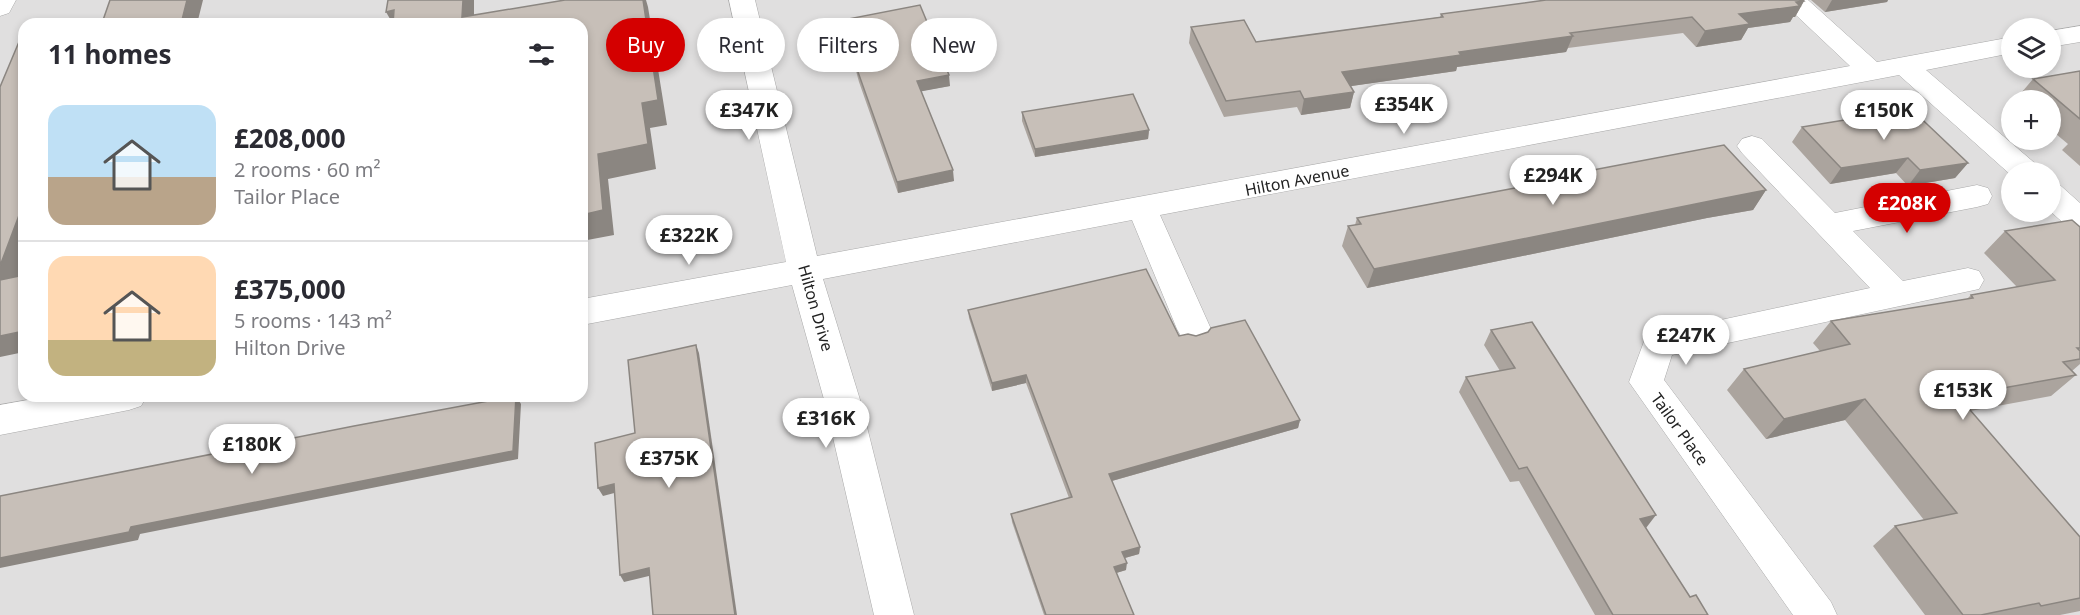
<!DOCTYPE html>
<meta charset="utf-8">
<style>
body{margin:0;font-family:"Noto Sans",sans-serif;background:#f2f2f3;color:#2b2b33;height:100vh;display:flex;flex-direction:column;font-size:22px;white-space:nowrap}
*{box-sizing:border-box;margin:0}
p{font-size:20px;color:#7c7c81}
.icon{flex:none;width:33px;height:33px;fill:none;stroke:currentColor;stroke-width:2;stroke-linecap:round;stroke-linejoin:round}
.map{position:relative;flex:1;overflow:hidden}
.details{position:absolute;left:18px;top:18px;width:570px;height:384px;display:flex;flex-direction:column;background:#fff;border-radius:18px;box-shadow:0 3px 9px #0003}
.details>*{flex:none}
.hud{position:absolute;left:606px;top:18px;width:570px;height:54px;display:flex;gap:12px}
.fabs{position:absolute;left:2001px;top:18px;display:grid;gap:12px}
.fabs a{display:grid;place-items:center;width:60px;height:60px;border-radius:50%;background:#fff;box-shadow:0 3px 9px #0003;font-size:30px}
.price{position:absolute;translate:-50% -51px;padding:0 14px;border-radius:21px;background:#fff;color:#222;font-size:20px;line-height:39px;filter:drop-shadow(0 2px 3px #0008)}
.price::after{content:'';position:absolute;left:50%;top:36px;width:18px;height:14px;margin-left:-9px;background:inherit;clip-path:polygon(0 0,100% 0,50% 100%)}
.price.current{background:#d40000;color:#fff}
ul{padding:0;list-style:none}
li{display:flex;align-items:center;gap:18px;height:150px;padding:0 30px}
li+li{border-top:2px solid #e1e1e2}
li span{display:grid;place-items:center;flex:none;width:168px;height:120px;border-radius:18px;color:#555}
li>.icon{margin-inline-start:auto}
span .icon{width:72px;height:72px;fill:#fffc;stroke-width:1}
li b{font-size:26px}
h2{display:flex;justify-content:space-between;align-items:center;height:72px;padding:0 30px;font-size:26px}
.pill{padding:0 21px;border-radius:27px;background:#fff;box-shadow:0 3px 9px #0003;font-size:21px;line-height:54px}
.pill.current{background:#d40000;color:#fff}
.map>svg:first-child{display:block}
.residential{fill:#e0dfdf;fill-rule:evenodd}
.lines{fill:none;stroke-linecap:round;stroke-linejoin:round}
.minor-casing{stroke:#a9a9a9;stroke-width:1}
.minor{fill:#fff;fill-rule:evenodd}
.wall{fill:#aba49e}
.shaded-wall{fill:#8b8681}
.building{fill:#c7bfb8;stroke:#8b8681;stroke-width:1.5}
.labels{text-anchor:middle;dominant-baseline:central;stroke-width:4.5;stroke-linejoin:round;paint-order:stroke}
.street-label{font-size:16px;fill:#222;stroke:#fff}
</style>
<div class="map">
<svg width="2080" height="615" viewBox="0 0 2080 615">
<rect width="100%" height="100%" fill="#f2efe9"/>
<path class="residential" d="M0 0H2080V615H0ZM24 24H582V396H24ZM2012 28H2050V68H2012ZM2012 100H2050V140H2012ZM2012 172H2050V212H2012Z"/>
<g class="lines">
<defs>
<g id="minor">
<polygon points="0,0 16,0 9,13 0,16"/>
<polygon points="729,0 755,0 817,256 1850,66 1780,0 1808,0 1877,62 2012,37 2012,53 1926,70 2037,165 2041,172 2012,172 2012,176 1899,75 1160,215 1211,329 1206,338 1194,342 1182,338 1177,329 1132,220 823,279 861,403 914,615 874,615 825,403 792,285 582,325 582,299 786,262"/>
<polygon points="2080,26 2080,42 2050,47 2050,31"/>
<polygon points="1752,136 1762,139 1835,213 1977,185 1988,188 1992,196 1988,204 1977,207 1853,231 1903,281 1968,268 1979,271 1984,280 1979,289 1672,355 1664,380 1831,602 1837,615 1793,615 1629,382 1646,336 1870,288 1742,153 1737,146 1742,139"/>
<polygon points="2050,184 2061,186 2080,203 2080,231 2069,228 2050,211"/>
<polygon points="50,396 147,396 141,406 129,410 0,435 0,405"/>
</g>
</defs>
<use href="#minor" class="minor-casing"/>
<use href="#minor" class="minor"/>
</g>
<g class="wall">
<polygon points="1811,0 1888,0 1887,2 1825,12"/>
<polygon points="1804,1 1795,17 1793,17 1790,22 1748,28 1741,40 1696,47 1683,33 1568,48 1566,52 1457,67 1456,71 1351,86 1354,92 1350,108 1301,115 1297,107 1224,117 1189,43 1191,27 1256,42 1440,17 1441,14"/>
<polygon points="843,20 950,86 921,91 954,181 898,193 859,82 845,30"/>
<polygon points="2080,71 2080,166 2062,150 2068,144 2050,129 2050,100 2018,100 2016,99 2033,79"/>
<polygon points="1022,112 1149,130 1148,139 1035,157 1022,121"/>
<polygon points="1860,114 1968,163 1955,178 1908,186 1896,173 1830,184 1792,142 1802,127 1857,118"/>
<polygon points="1766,190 1753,210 1707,218 1367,288 1342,246 1348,226 1355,225 1357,218"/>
<polygon points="2080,227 2080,364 2072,371 2076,375 2051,396 1970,411 2080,537 2080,611 2060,615 1925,615 1873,546 1895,526 1924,520 1845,420 1766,439 1727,390 1744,369 1820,351 1813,343 1831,321 1967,299 1971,295 2017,287 1984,253 2005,231"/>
<polygon points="968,310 1179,336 1300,420 1298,428 1112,481 1140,547 1139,554 1125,558 1126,570 1116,573 1134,615 1044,615 1012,522 1011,514 1069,498 1026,383 992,391 969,318"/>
<polygon points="1491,330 1646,528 1690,597 1708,615 1595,615 1519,481 1510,482 1459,392 1466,377 1500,371 1484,345"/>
</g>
<g class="shaded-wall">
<polygon points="187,0 203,0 197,24 181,24"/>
<polygon points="463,0 474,0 474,24 462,17"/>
<polygon points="643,0 646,0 648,7 667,125 650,128 656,169 608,179 614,235 582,241 582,215 598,154 642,103"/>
<polygon points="1832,0 1888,0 1887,2 1825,12"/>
<polygon points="1804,1 1795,17 1793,17 1790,22 1748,28 1741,40 1696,47 1705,31 1739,14"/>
<polygon points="394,10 393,24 386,12"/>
<polygon points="1573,36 1566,52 1457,67 1456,71 1338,88 1342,72 1459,52"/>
<polygon points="949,75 950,86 918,92 917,81"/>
<polygon points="1354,92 1350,108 1301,115 1304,99"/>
<polygon points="1149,130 1148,139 1035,157 1035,149"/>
<polygon points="1908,158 1896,173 1830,184 1841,168"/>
<polygon points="1968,163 1955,178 1908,186 1920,170"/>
<polygon points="953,170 954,181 898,193 897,182"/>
<polygon points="1766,190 1753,210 1707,218 1367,288 1374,269 1720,199"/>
<polygon points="24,202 24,266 13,298 0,286 0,266"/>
<polygon points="24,331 24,352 0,357 0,336"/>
<polygon points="696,345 699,353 737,615 735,615"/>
<polygon points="1026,375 1026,383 992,391 992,383"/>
<polygon points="516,396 521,404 518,459 140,534 138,540 0,568 0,558 131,527"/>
<polygon points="1865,399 1845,420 1766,439 1784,419"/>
<polygon points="1300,420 1298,428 1108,482 1109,474"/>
<polygon points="614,484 618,492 603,496 598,488"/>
<polygon points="1656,515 1646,528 1640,519"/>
<polygon points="1140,547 1139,554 1121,559 1122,552"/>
<polygon points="1127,563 1126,570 1113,574 1114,567"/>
<polygon points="649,568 653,575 624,582 620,575"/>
</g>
<g class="building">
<polygon points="110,0 187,0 181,24 98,24 102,23"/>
<polygon points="388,0 463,0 462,17 565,0 643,0 658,100 642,103 648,144 598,154 603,210 582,215 582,24 393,24 394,10 386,12"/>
<polygon points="1546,0 1803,0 1804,1 1796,2 1800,6 1739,14 1750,24 1705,31 1692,17 1570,33 1573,36 1459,52 1461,55 1342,72 1354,92 1304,99 1300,91 1226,101 1191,27 1244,20 1256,42 1443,17 1441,14"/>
<polygon points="920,5 949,75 917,81 953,170 897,182 858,72 843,20"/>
<polygon points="24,36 24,202 0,266 0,87 21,37"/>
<polygon points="2080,71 2080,119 2033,79"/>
<polygon points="1133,94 1149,130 1035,149 1022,112"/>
<polygon points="1909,107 1968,163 1920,170 1908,158 1841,168 1802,127 1863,117 1860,114"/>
<polygon points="1724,145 1766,190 1720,199 1374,269 1348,226 1361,224 1357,218 1515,188 1572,174"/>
<polygon points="2072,220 2080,227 2080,348 2077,348 2080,351 2080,359 2063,362 2076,375 1958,396 2080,537 2080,598 2041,606 2039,603 1981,615 1963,615 1895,526 1957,513 1865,399 1784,419 1744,369 1850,344 1831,321 1973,298 1971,295 2055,280 2005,231"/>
<polygon points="1146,269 1179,336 1188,334 1196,336 1208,332 1211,328 1245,320 1300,420 1109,474 1140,547 1122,552 1127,563 1114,567 1134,615 1046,615 1011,514 1072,497 1026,375 992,383 968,310"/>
<polygon points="24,275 24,331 0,336 0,280"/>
<polygon points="1532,322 1656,515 1640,519 1690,597 1696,595 1708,615 1613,615 1527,467 1519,469 1466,377 1515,368 1491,330"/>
<polygon points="696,345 735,615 653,615 649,568 620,575 614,484 598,488 595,443 635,433 628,360"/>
<polygon points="516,396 513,451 131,527 129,532 0,558 0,496 354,426"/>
</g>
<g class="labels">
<g class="street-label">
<text transform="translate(1297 180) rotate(-11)">Hilton Avenue</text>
<text transform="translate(816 308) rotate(74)">Hilton Drive</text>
<text transform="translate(1680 429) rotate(54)">Tailor Place</text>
</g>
</g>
</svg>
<div class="fabs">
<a><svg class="icon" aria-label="layers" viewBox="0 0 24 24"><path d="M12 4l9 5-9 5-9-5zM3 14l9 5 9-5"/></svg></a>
<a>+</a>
<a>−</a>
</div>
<b class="price" style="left:1404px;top:135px">£354K</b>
<b class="price" style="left:749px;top:141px">£347K</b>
<b class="price" style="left:1884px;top:141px">£150K</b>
<b class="price" style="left:1553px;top:206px">£294K</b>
<b class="price current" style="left:1907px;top:234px">£208K</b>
<b class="price" style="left:689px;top:266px">£322K</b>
<b class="price" style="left:1686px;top:366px">£247K</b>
<b class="price" style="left:1963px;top:421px">£153K</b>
<b class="price" style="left:826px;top:449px">£316K</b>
<b class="price" style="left:252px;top:475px">£180K</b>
<b class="price" style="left:669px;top:489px">£375K</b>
<div class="hud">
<a class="pill current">Buy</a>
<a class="pill">Rent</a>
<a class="pill">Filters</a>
<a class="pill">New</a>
</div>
<section class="details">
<h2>11 homes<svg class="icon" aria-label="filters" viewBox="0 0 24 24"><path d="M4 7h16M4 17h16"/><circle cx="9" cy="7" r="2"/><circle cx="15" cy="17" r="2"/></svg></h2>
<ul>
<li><span style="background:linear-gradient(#bfe0f5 60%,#b9a48a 0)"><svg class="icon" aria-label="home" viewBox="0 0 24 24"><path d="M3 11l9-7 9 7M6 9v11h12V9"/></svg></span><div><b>£208,000</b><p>2 rooms · 60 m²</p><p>Tailor Place</p></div></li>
<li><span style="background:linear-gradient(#ffd9b3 70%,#c2b280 0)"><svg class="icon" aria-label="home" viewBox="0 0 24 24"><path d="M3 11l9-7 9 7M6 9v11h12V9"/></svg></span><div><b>£375,000</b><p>5 rooms · 143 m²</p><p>Hilton Drive</p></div></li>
</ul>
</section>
</div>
